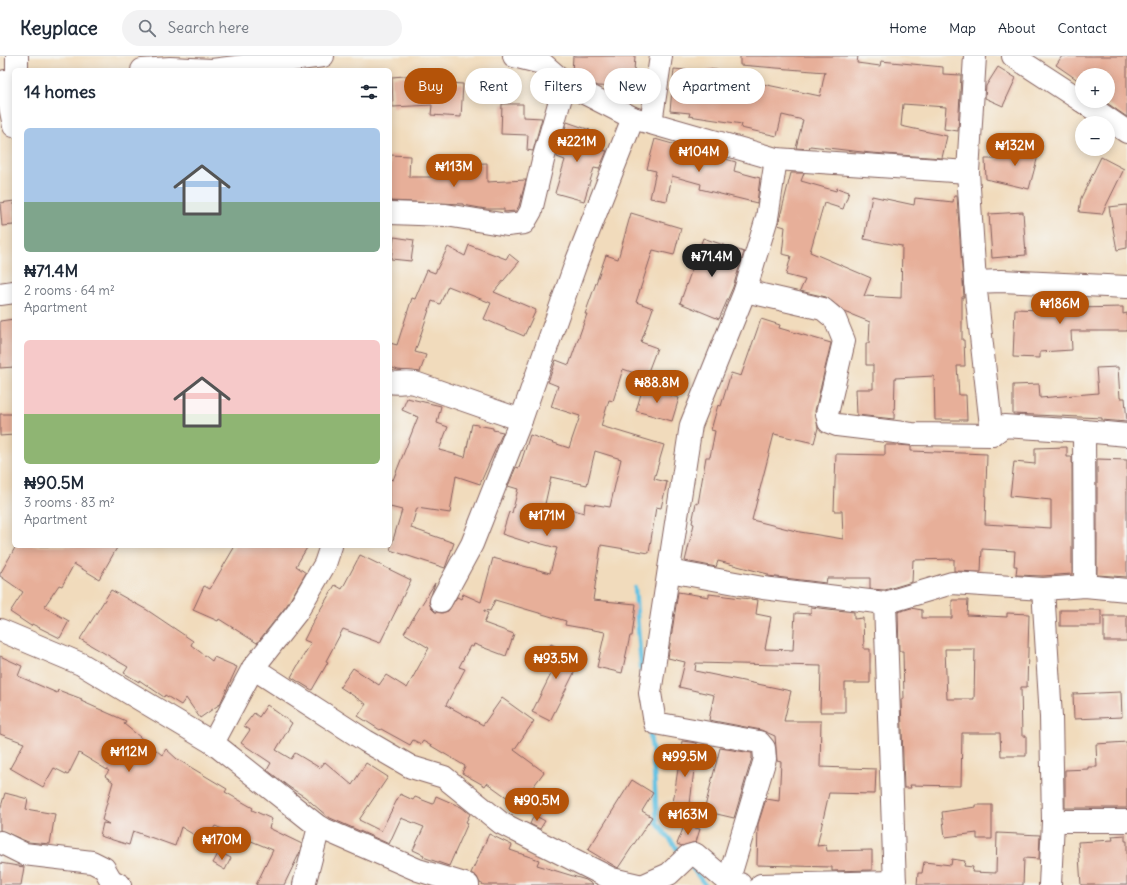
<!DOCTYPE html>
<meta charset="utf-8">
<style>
body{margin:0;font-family:Delius,sans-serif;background:#f2f2f3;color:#1f2937;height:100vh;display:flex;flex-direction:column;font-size:15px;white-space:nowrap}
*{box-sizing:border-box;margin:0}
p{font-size:13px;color:#747a83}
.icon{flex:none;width:22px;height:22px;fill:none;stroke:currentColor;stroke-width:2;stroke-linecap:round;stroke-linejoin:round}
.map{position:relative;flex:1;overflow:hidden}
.side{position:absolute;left:12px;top:12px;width:380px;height:480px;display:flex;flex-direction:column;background:#fff;border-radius:6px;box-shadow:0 2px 10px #0003}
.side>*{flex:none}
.top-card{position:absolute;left:404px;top:12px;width:380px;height:36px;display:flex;gap:8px}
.buttons{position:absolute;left:1075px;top:12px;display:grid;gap:8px}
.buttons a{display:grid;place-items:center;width:40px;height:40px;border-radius:50%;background:#fff;box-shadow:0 2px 10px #0003;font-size:20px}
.price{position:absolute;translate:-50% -34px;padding:0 9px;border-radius:14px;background:#b45309;color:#fff;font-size:13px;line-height:26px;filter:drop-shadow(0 1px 2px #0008)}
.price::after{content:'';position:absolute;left:50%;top:24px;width:12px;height:9px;margin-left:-6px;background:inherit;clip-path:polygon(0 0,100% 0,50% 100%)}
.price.current{background:#222;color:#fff}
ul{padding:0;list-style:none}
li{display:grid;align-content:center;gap:8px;height:212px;padding:0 12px}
li span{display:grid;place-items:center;height:124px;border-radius:6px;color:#555}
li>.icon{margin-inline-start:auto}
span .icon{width:72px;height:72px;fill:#fffc;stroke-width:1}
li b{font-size:17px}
h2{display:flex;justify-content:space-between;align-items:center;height:48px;padding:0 12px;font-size:17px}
.chip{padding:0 14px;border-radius:18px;background:#fff;box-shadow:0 2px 10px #0003;font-size:14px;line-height:36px}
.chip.current{background:#b45309;color:#fff}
header{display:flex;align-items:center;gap:24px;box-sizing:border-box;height:56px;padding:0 20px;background:#fff;border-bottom:1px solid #e0e1e3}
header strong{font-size:19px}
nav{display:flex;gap:22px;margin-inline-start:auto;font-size:14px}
.search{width:280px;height:36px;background:#f2f2f3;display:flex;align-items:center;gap:10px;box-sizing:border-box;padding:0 14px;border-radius:22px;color:#747a83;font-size:15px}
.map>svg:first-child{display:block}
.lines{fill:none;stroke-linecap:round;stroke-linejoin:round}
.stream{stroke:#65c3e3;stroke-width:4.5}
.building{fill:#e7af99;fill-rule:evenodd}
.minor-casing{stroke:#84615e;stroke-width:24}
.minor{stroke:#fff;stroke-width:22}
</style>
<header>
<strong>Keyplace</strong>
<div class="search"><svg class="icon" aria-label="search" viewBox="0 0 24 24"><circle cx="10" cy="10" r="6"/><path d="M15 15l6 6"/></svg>Search here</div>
<nav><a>Home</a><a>Map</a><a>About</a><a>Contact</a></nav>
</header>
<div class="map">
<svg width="1127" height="829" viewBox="0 0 1127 829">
<rect width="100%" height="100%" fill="#f6f6f2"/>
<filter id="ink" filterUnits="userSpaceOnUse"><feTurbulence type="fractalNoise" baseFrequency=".025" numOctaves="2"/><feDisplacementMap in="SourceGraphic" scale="8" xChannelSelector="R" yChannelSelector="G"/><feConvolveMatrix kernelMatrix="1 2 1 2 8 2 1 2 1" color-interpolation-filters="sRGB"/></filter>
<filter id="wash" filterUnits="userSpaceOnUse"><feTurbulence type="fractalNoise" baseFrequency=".012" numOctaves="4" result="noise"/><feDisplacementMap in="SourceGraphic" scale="16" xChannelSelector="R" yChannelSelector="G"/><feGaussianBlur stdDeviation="0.9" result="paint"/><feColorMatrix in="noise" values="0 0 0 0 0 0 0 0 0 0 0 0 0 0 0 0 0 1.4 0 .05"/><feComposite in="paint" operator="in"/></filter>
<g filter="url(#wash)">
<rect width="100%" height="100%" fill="#f1dbbc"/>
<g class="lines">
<g class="stream">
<polyline points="635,532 642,624"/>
<polyline points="649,671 653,700 657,767 681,798"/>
<polyline points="689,808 705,829"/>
</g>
</g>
<g id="blocks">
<g class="building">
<polygon points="573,0 635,0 633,32 598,30 572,17"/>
<polygon points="740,0 858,0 857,7 880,10 881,5 943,11 943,18 961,19 958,75 944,73 946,51 903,48 901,70 947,80 942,102 871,97 810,90 809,93 796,92 803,64 782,59 777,80 741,72 742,68 689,60 690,57 670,55 674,13 708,16 708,13 725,15 724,20 820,40 825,16 740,9"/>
<polygon points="1062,0 1127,0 1127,61 1104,45 1109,45 1108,19 1082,19 1082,27 1056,9"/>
<polygon points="998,11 1016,22 1003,50 985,42 986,30"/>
<polygon points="417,19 417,25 463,28 461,61 431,59 432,49 393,51 392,21"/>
<polygon points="502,48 523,48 523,61 542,62 533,95 527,94 528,79 501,78"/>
<polygon points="567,66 590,74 584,91 607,95 599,113 594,112 584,145 555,137 565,104 557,101"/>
<polygon points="1029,82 1042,85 1029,133 986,123 985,103 996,103 998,97 1023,103"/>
<polygon points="655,83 736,106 734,115 760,122 757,147 700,133 701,128 672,120 667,145 650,142 656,115 647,113"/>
<polygon points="390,99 410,100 409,121 462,121 462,108 487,107 487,126 526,124 519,150 516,155 504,156 504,153 486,153 463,149 463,148 390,145"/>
<polygon points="1101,101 1124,113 1102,158 1079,156 1081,142"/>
<polygon points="791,117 804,117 801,125 836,135 837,132 849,136 843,153 824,147 810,196 871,222 864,240 901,242 902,190 864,183 872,140 914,149 915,142 953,146 954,140 957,140 964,241 962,241 962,284 964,284 965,310 957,310 959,339 966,339 967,364 935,364 934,320 895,322 894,363 857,359 856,333 873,333 873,309 866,309 866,287 869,287 870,266 845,256 826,241 800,235 805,224 786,219 791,200 782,198 785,171 778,169"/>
<polygon points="14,145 14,169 2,170 0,147"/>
<polygon points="1127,149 1127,192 1117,194 1109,151"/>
<polygon points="1023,156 1026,199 992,202 989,158"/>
<path d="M631 157 681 172 674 199 653 194 636 246 653 252 641 286 657 292 646 321 623 313 613 345 609 344 601 370 664 389 654 423 667 426 661 452 656 451 649 497 601 489 593 544 636 548 632 580H630L622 617 597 611 605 576 565 569 566 565 495 544 490 555 484 554V555L488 557 484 567 514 578 506 600 474 588 473 591 470 590 459 611 465 613 446 649 483 669 502 642 534 665 514 694 544 716 519 750 487 727 485 730 462 717 465 710 423 685 421 688 413 684 410 689 381 673 380 674 358 660 366 648 340 631 353 612 379 629 386 619 407 632 429 592 404 577 435 527 429 546 431 552 435 556 442 557 448 555 457 541 461 543 463 538 481 546 493 502 550 517 557 492 531 485 530 487 502 478 509 456 512 457 518 433 508 430 516 411 519 412 530 379 569 392 580 360 551 351 558 330 548 326 556 304 569 309 587 258H585L606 199 618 203ZM595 395 621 403 610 451 585 447 584 457 571 453V456L545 448 551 421 587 429Z"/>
<polygon points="394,181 414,184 411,205 391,203"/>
<polygon points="703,182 744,196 733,231 719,263 680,247"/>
<polygon points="469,189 506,203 509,198 519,206 494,236 536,254 524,280 484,263 491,247 448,230 440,248 432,245 415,296 426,299 420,316 398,314 390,311 390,287 397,289 412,242 415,243 427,214 435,217 448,191 465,200"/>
<polygon points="1043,240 1075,241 1074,252 1123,251 1123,258 1127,257 1127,275 1071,275 1072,294 1040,296 1040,302 1013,301 1015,253 1042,254"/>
<polygon points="14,263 14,311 0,312 0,265"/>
<polygon points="761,263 780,269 779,272 831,287 815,355 818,372 814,387 774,378 752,464 800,476 843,483 842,455 834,455 836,398 885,399 885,389 897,389 911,390 911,395 987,398 985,468 1051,472 1051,444 1010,440 1014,406 1035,408 1035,392 1067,391 1067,401 1072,401 1072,518 1043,520 1016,519 1017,510 1014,510 1015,495 982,493 981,516 954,515 954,503 913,504 912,526 885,534 870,533 870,522 827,522 826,527 768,520 768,518 718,505 716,511 685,505 694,468 692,467 696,447 698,448 706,401 710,401 715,375 711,374 718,349 721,350 731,317 741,320"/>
<polygon points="1118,311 1120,342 1125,342 1127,366 1102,364 1102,362 1013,358 1013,329 1039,328 1040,342 1098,337 1096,312"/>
<polygon points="643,331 679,342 672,365 636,355"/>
<polygon points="407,342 441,350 437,367 448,371 439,394 465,401 472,368 493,372 493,374 503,376 480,428 456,420 450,457 417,452 411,472 454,487 445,512 390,494 402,454 390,451 390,423 393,424 418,361 402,354"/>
<polygon points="0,358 14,358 14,379 0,380"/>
<polygon points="1097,403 1127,404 1127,521 1097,519"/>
<polygon points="16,490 118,490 99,523 74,508 62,530 59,529 44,551 69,565 60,582 32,568 31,570 10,556 23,536 0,520 0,518"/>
<polygon points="235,490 308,490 296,510 306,517 287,549 257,587 219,563 218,565 193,554 204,530 210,533"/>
<polygon points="360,499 411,524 380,587 343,573 326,605 328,606 312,634 291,621 311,587 304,584 314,564 335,529 342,533"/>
<polygon points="111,534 147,554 193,585 191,589 212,605 214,601 237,611 220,648 200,662 186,642 181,649 165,639 164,641 139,624 139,626 124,617 128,611 80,583"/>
<polygon points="678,536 709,541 709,538 758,544 756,558 771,561 765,593 793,594 795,557 811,558 811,551 854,556 854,563 863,562 864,593 870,593 870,627 845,627 845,656 820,656 821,610 696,607 695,615 791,635 784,665 821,665 820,711 876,713 875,738 829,737 817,790 826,789 827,795 872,794 872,814 832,815 832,811 757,809 758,768 766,743 779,745 781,706 777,705 775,680 761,674 709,664 714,639 679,631 685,606 668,602"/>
<path d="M952 544H968L967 559 1007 561V557L1029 558 1027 631H1021L1022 680H1026V700H1001L1000 677H962L961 730 910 729 911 732H904L901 643H904L903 595H899L898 556 911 552 922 554V562H952ZM945 593H975L974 643H947Z"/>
<rect x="1060" y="554" width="41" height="16"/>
<rect x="1104" y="560" width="23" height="25"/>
<polygon points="551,588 581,603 550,665 532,656 552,616 540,610"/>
<polygon points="0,600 22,610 18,620 57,637 58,634 82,643 81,645 126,665 124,668 162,699 166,693 177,703 227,733 225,736 253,752 252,754 272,763 269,772 302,788 299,798 284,829 256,829 273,794 215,770 206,786 181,771 175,790 133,775 129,789 100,780 103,767 109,768 102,764 113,726 105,720 109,715 79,697 68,719 54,712 43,731 10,712 24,687 0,678"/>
<polygon points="1121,636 1122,661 1074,663 1073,638"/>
<polygon points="267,649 292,667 276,694 291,703 295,697 320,712 325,706 352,729 366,707 388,721 359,764 381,775 400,738 413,744 415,741 433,748 436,740 461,751 470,758 466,766 468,767 449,810 423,801 424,799 413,794 424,771 401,762 389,788 328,761 305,741 289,731 267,714 271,707 241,687 250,674 244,670 254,657 259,661"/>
<polygon points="682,685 697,687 689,757 672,754"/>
<polygon points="1127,686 1127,752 1065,752 1065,714 1088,713 1088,711 1097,711 1096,688"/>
<polygon points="720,692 752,697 752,702 734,762 704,755"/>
<polygon points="632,724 653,737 642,755 652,761 618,812 588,794"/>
<polygon points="5,737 28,743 26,753 55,758 50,788 28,786 0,774 0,754"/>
<polygon points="976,749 992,749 992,783 977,783 977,777 945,781 942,756 976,751"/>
<polygon points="534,759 545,765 540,773 530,768"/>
<polygon points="684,770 700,773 696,786 682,790 677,788"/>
<polygon points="997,777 1040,779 1039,803 1024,802 1023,829 917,829 918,817 922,817 924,806 951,809 952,803 965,805 964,810 973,811 972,816 996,817"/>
<polygon points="489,778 512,789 510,794 539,804 537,809 586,824 593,829 484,829 480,827 477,821 471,817"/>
<polygon points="1125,779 1125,785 1127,785 1127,829 1081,829 1078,786 1113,784 1112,780"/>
<polygon points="219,796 231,802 225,814 213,807"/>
<polygon points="0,807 24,811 21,829 0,829"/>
</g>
</g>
</g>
<g filter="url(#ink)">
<use href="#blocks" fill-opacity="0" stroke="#84615e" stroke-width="1"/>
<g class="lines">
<defs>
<g id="minor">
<polyline points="17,0 17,14"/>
<polyline points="514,0 542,7 565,27 633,62 776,103 968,116"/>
<polyline points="975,0 968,116 975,226 992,379"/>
<polyline points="1013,0 1082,45"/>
<polyline points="142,14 170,12 212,14 323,0"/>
<polyline points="5,25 14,70"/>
<polyline points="1082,45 1127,76"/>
<polyline points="651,67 661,0"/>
<polyline points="390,157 446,159 507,169 524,167 531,155 544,100 565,27"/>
<polyline points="975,226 1001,225 1127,231"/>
<polyline points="745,235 823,253 835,263 844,285 827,358 829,366 837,369 912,378 992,379 1004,370 1084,375 1127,379"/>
<polyline points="0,238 14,236"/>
<path d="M390 326C398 328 406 325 415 327L521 364"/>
<polyline points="1084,375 1085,530"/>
<polyline points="669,515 763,532 885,547 952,527 1043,533 1085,530 1127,534"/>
<polyline points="1043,533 1051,661 1053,765 1050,829"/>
<polyline points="441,545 472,488 521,364 576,207 633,62"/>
<polyline points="885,547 895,829"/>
<polyline points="0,574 81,608 213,687 319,771 418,814 468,829"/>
<polyline points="253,612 366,685 411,711 444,721 501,767 612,823 638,829"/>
<polyline points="213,687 253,612 297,556 325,508 331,490"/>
<polyline points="1053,765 1127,765"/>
<polyline points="0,786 24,798 92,806 104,812 111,824 120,829"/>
<polyline points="728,826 765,703 764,692 759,686 655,667 650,637 691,369 745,235 767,162 776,103"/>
<polyline points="304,829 319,771"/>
<polyline points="644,829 669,818 688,800 695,798 728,826 740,828"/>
<polyline points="761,829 895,826"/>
</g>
</defs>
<use href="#minor" class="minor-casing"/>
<use href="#minor" class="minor"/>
</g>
</g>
</svg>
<div class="buttons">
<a>+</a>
<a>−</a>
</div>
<b class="price" style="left:577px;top:107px">₦221M</b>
<b class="price" style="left:1015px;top:111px">₦132M</b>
<b class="price" style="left:699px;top:117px">₦104M</b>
<b class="price" style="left:454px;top:132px">₦113M</b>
<b class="price current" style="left:712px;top:222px">₦71.4M</b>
<b class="price" style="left:1060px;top:269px">₦186M</b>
<b class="price" style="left:657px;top:348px">₦88.8M</b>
<b class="price" style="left:547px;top:481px">₦171M</b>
<b class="price" style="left:556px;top:624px">₦93.5M</b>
<b class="price" style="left:129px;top:717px">₦112M</b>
<b class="price" style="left:685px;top:722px">₦99.5M</b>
<b class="price" style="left:537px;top:766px">₦90.5M</b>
<b class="price" style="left:688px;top:780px">₦163M</b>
<b class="price" style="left:222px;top:805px">₦170M</b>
<div class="top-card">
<a class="chip current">Buy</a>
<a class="chip">Rent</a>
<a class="chip">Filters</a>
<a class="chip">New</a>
<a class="chip">Apartment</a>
</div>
<section class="side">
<h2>14 homes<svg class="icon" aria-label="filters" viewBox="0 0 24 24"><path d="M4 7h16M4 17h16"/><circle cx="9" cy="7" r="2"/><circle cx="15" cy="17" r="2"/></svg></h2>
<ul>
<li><span style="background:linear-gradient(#a9c7e8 60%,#7fa58c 0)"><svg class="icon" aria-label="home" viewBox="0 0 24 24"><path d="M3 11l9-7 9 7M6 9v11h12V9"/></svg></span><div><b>₦71.4M</b><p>2 rooms · 64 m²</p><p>Apartment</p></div></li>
<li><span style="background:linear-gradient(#f6c9c9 60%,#8fb573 0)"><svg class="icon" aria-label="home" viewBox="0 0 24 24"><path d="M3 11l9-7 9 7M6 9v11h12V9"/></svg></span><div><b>₦90.5M</b><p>3 rooms · 83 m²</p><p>Apartment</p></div></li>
</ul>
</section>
</div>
